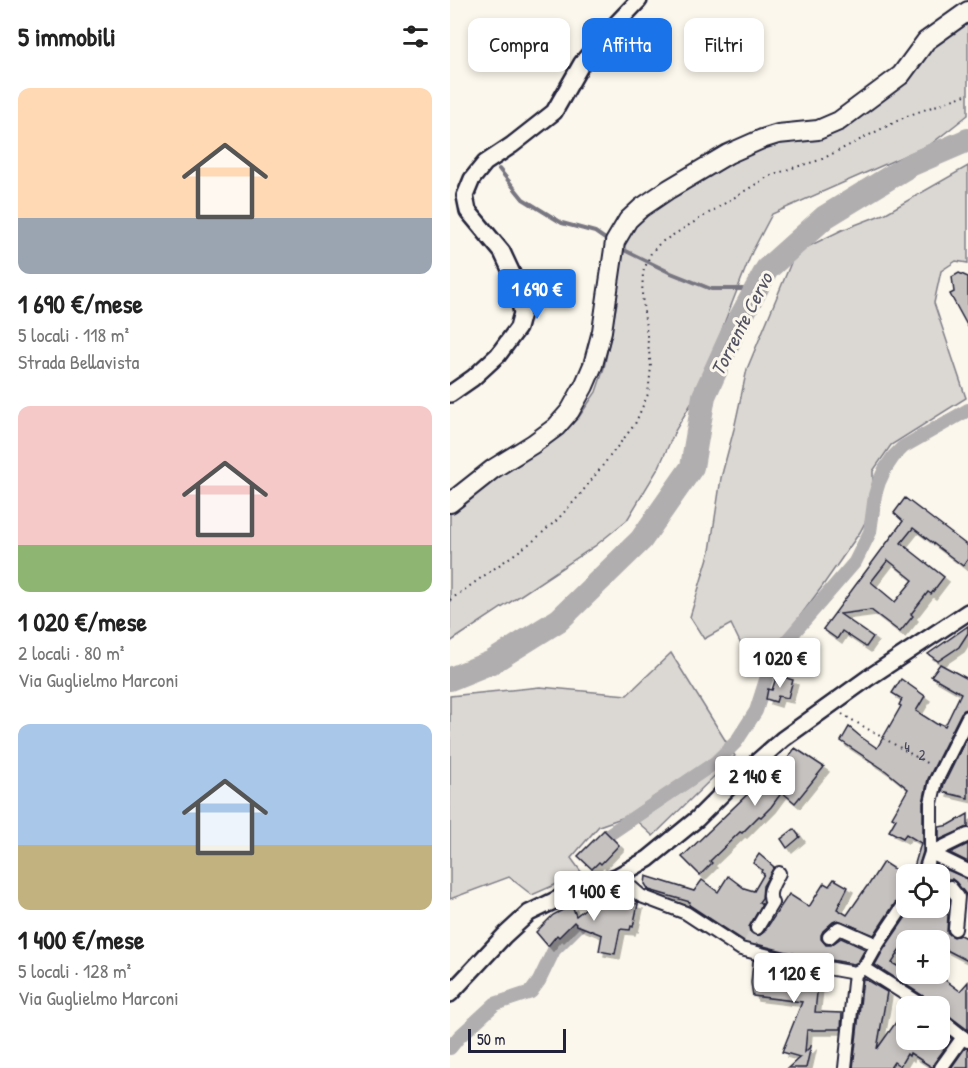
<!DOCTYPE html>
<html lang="it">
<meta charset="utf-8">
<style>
body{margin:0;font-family:"Patrick Hand",sans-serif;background:#f2f2f2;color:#222;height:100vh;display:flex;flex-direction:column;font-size:22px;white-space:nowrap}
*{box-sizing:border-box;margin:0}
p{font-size:20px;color:#767676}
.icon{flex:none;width:33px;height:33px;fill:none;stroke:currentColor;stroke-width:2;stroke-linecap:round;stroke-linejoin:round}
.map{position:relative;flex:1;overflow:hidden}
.side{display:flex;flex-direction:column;background:#fff;width:450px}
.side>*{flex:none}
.banner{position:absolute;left:18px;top:18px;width:410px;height:54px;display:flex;gap:12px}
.buttons{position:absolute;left:446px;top:864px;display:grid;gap:12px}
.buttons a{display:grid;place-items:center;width:54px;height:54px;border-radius:12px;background:#fff;box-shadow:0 3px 9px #0003;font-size:30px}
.scale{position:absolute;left:18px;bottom:15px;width:98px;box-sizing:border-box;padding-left:6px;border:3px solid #22223b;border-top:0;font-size:16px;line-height:21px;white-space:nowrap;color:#22223b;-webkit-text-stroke:4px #fbf7ec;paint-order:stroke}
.price{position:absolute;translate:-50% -51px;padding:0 14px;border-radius:6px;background:#fff;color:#222;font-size:20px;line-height:39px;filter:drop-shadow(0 2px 3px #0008)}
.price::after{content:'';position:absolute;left:50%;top:36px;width:18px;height:14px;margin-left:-9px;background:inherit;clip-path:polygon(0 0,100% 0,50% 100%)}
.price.selected{background:#1a73e8;color:#fff}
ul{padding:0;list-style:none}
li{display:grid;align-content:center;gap:12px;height:318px;padding:0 18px}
li span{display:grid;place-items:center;height:186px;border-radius:12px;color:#555}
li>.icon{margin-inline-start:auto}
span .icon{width:108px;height:108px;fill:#fffc;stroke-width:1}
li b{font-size:26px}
h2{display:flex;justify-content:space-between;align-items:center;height:72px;padding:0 18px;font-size:26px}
.chip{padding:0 21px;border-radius:12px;background:#fff;box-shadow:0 3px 9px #0003;font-size:21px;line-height:54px}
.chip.selected{background:#1a73e8;color:#fff}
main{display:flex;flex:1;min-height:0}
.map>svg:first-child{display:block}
.green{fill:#dbd8d3;stroke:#7e7d87;stroke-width:1.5}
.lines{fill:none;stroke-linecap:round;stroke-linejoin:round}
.stream{stroke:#787681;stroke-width:4}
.canal{stroke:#b1aeb0;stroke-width:14}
.river{stroke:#b1aeb0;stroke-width:24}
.building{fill:#c6c2c0;stroke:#22223b;stroke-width:1.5;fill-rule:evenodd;filter:url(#shadow)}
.minor-tunnel{stroke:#d0ccc9;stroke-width:12;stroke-dasharray:12 6;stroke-linecap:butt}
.minor-casing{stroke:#22223b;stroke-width:16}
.tertiary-casing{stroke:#22223b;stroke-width:20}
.secondary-casing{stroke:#22223b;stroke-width:22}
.path{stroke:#22223b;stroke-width:2;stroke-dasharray:1.5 4.5;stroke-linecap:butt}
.minor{stroke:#fbf7ec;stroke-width:12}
.tertiary{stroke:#fbf7ec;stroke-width:15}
.secondary{stroke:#fbf7ec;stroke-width:18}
.labels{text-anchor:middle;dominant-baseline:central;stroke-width:6;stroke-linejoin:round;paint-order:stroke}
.number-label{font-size:15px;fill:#4b4a5c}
.water-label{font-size:20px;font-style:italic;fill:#545364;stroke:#fbf7ec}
</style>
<main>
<section class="side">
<h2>5 immobili<svg class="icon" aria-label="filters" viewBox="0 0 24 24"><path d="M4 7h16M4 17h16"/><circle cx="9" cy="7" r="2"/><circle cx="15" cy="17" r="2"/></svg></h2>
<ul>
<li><span style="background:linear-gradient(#ffd9b3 70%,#9aa5b1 0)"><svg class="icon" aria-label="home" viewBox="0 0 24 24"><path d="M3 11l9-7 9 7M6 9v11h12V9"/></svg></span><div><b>1 690 €/mese</b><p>5 locali · 118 m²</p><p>Strada Bellavista</p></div></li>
<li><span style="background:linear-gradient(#f6c9c9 75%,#8fb573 0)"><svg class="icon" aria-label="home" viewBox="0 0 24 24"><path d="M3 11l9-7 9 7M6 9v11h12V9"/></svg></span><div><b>1 020 €/mese</b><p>2 locali · 80 m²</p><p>Via Guglielmo Marconi</p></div></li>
<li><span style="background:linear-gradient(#a9c7e8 65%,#c2b280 0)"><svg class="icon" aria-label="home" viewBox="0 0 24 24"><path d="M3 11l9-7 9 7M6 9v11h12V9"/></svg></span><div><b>1 400 €/mese</b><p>5 locali · 128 m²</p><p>Via Guglielmo Marconi</p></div></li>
</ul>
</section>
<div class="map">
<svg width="518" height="1068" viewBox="0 0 518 1068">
<defs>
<filter id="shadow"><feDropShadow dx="5" dy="5" stdDeviation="0" flood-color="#0004"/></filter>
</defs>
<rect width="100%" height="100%" fill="#fbf7ec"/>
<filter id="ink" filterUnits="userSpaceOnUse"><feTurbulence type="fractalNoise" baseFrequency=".0167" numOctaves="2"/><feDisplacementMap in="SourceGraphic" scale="12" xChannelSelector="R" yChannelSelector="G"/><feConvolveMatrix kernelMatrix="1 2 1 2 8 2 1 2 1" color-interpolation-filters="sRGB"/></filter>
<g filter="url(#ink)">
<g class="green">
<polygon points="518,22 518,115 481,144 322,214 302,252 275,321 255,380 225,431 209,467 177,520 145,546 0,642 0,514 63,466 95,445 129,417 146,392 154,368 167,303 165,259 182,221 281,162 313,147 327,144 368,139 394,128 459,80 484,46"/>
<polygon points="518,166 518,263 506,261 491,271 484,303 516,398 441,445 423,471 423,507 410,532 371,588 306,675 281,624 254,639 240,617 260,551 271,478 284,429 297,369 345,253 392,230 436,213"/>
<polygon points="221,653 285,756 203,836 180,815 149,826 121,858 132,873 82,895 59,877 0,899 0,696 90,687 177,695"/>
</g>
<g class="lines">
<g class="stream">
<polyline points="49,169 73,199 112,223 145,232 158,241"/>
<polyline points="170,248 221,273 261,289 306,289"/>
</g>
<g class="canal">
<polyline points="158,835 266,762 286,742 306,711 320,667 334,644 405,562 420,532 425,495 429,482 435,469 443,457 453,447 518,410"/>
<polyline points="0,1048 9,1037 45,1004 81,992 89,981 104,950 137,917"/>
</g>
<polyline class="river" points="0,679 42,662 109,620 191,540 242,467 254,396 284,330 317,269 375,217 460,165 518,140"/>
</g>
<g class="building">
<polygon points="509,273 518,277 518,327 500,294 504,292 502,277"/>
<path d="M455 498 518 546V559L513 566 463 528 451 543 494 577 481 594 478 592 461 614 463 616 450 632 421 610 390 614 423 637 416 647 392 631 387 639 373 629 453 521 444 513ZM438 560 463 580 445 602 421 582Z"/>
<polygon points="518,626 518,633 509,647 488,661 478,654"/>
<polygon points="490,664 518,679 518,709 514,710 511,713 478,779 473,803 473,852 466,874 462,874 471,843 456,834 453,838 439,831 446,819 442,817 458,789 436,771 391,741 399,727 411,737 427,748 451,706 449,705 452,699 442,693 451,679 475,696 466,711 488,725 489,723 495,726 511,693 481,676"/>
<polygon points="327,675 343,680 338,698 328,696 326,702 316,699 318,689 322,690"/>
<polygon points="518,735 518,798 492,792 494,784"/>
<polygon points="345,748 374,767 345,803 332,792 321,807 311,817 309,816 292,833 290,832 260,861 262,863 250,875 232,857 330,763 333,765"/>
<polygon points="518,814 518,827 489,840 489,827 499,825"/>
<polygon points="344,829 350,837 337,848 331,839"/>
<polygon points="154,830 169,845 151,864 149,862 142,869 128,856"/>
<polygon points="518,844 518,862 500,853"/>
<polygon points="309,854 324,867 313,886 312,898 309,902 312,904 299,927 300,932 306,936 310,935 314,932 339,894 359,907 374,883 379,886 384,879 398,887 387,909 397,915 417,886 418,886 433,862 456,877 456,894 449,897 424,935 388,920 383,922 373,931 371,935 371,939 376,945 381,945 391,938 415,949 408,962 404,964 341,953 294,941 239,905 240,902 199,890 195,884 196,876 244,891 252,880 268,892 278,876 294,888 304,891 314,874 311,872 312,870 303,863"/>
<polygon points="486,865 518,879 518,897 506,882 502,879 498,879 494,881 492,888 499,900 499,906 495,913 498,915 497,932 500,935 504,937 510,935 518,939 518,961 489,946 489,940 469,940 460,936 447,953 448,954 442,963 456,971 456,974 461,974 474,981 479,974 487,974 510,991 518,982 518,1030 494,1012 489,1010 489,1006 482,1006 482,1003 478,999 425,965 434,949 462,908 489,908 489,883 492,874 483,874"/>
<polygon points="147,896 158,899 188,904 183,927 181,926 180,930 170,929 165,954 149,951 152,935 127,925 124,922 109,937 107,935 98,946 86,932 103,915 122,905 126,916 136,908 143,909"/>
<polygon points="303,960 337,969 369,975 365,1012 392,1013 391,1029 377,1029 377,1030 357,1030 355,1052 361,1046 356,1068 338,1068 350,1057 332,1052 352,1002 303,996 301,983"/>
<polygon points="413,978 437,992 427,1049 456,1008 456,1040 481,1040 489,1044 489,1029 502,1039 484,1063 483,1068 460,1053 459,1056 457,1054 450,1066 444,1062 440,1068 403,1068"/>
<polygon points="515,1048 518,1049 518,1068 501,1068"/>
</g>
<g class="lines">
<g class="minor-tunnel">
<polyline points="489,880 500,887"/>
<polyline points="299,945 307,928"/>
</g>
<defs>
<g id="minor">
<polyline points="481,853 518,871"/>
<polyline points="481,853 518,835"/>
<polyline points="474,874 481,853 481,803 486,781 518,717"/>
<polyline points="168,876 191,896 236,913 291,949 339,961 405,973 414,968"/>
<polyline points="500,887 508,897 505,929"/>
<path d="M307 928 322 903C316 893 324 883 329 873"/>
<polyline points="379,937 389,928 427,945"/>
<polyline points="414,968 427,945 456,902"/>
<polyline points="414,968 474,1006"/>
<polyline points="489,1018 518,1041"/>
<polyline points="395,1068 405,973"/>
<polyline points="491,1068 513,1037"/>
</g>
<g id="tertiary">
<polyline points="0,394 23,378 48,355 68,328 72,313 65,280 52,252 18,211 15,196 22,179 35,163 62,145 104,112 132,63 150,41 189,0"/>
<polyline points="0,994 54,936 79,913 112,897 168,876 198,859 247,819 282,784 333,739 418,678 518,612"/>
</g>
<polyline id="secondary" points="0,503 43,469 83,444 106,427 120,411 134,386 143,365 152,331 165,242 178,220 191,208 219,189 278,154 312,139 328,134 368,130 389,121 451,75 476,41 518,11"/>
</defs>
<use href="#minor" class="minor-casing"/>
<use href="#tertiary" class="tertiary-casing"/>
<use href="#secondary" class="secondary-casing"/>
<g class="path">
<polyline points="0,600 83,541 107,520 129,496 185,424 198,394 201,367 192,296 193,272 201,253 210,243 316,178 339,169 370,160 457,116 518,94"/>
<polyline points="392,714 480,765"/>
</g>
<use href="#minor" class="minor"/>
<use href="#tertiary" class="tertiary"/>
<use href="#secondary" class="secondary"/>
</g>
</g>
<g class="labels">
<g class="number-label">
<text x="457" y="746">4</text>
<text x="472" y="754">2</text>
</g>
<g class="water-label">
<text transform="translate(291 324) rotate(-63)">Torrente Cervo</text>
</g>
</g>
</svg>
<div class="buttons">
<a><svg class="icon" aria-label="locate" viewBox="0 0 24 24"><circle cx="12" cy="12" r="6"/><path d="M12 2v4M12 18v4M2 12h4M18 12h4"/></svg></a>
<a>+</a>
<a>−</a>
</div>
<div class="scale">50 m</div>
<b class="price selected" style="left:87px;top:320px">1 690 €</b>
<b class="price" style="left:330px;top:689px">1 020 €</b>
<b class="price" style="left:305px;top:807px">2 140 €</b>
<b class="price" style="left:144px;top:922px">1 400 €</b>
<b class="price" style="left:344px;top:1004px">1 120 €</b>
<div class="banner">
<a class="chip">Compra</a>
<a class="chip selected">Affitta</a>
<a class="chip">Filtri</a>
</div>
</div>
</main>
